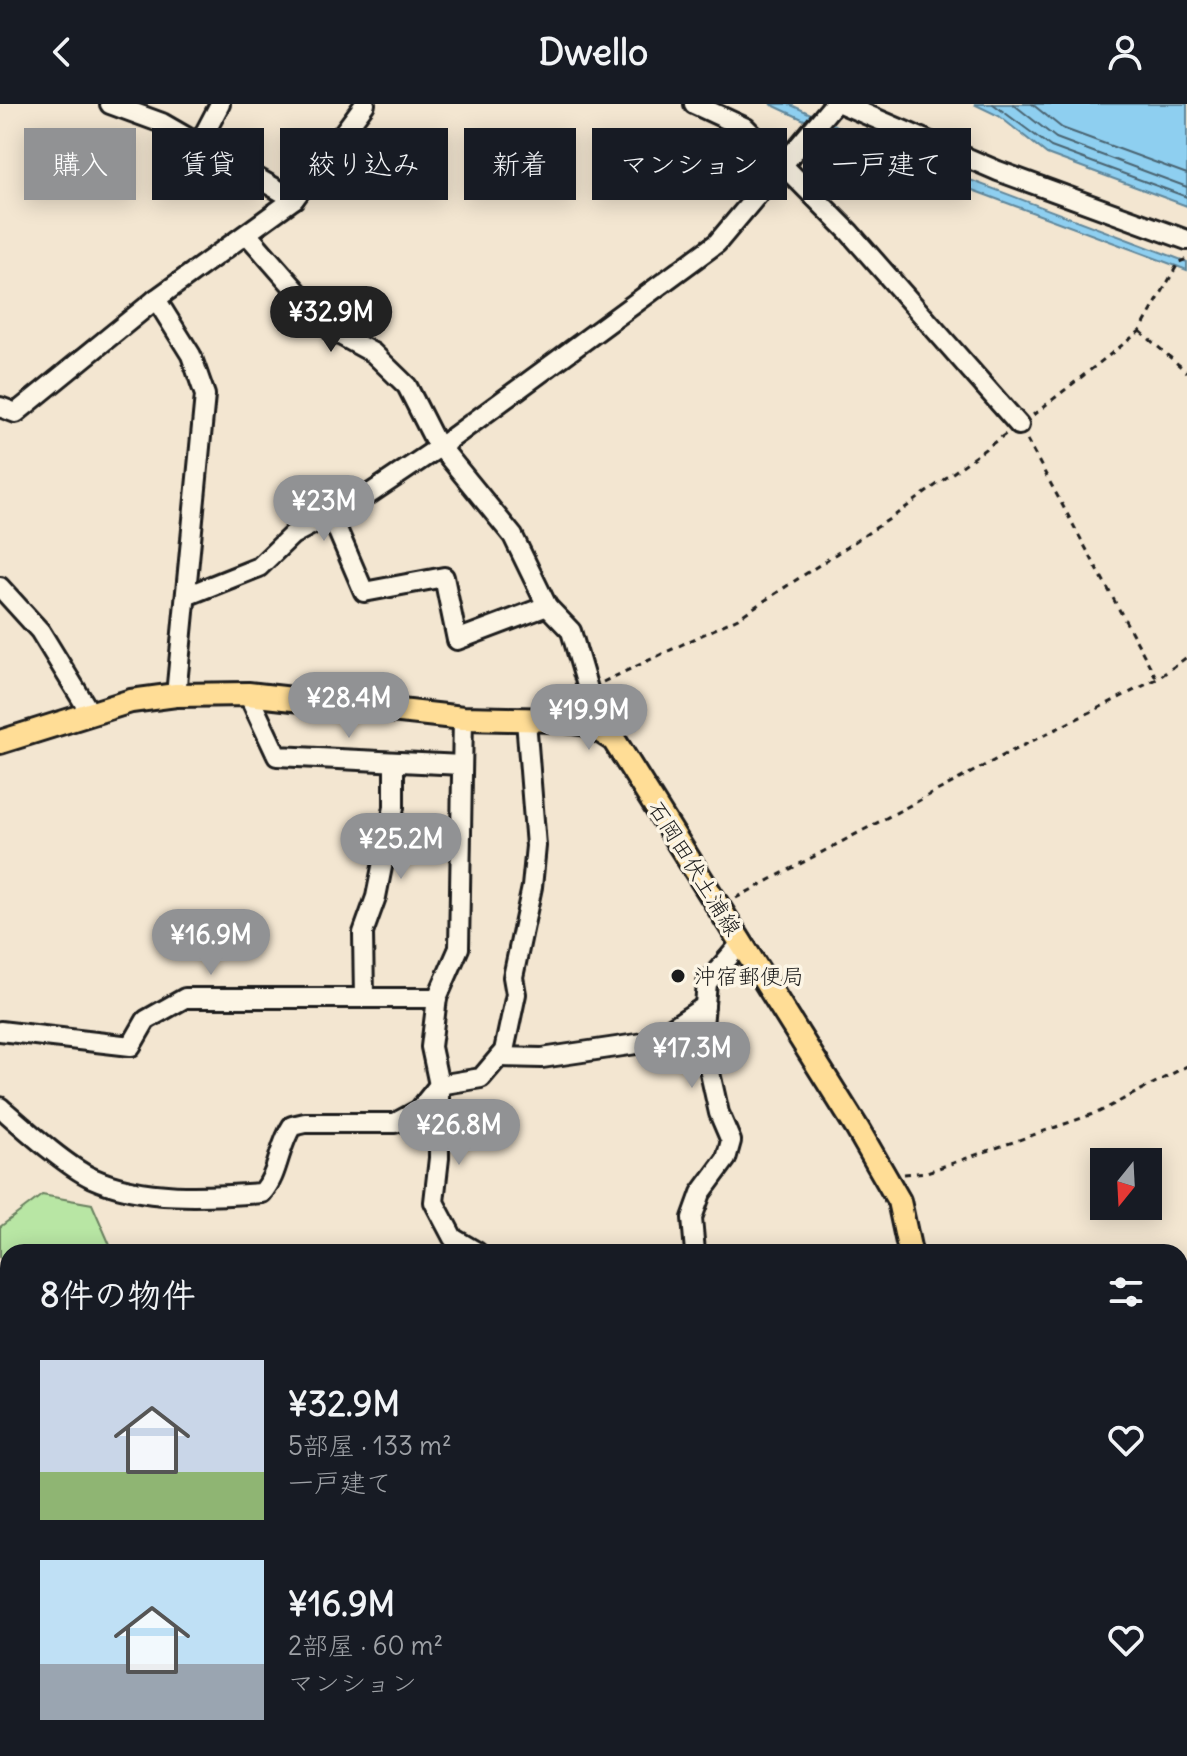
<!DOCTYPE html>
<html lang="ja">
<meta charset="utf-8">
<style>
body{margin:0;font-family:Delius,"Klee One",sans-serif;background:#242831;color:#f1f3f6;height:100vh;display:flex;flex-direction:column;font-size:30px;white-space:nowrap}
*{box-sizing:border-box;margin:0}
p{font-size:26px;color:#9ea1a6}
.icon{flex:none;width:44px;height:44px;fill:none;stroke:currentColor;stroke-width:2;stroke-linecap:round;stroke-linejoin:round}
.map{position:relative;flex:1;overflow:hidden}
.drawer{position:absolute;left:0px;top:1140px;width:1188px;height:512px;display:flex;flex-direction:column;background:#171b24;border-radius:24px 24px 0 0;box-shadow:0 4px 20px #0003}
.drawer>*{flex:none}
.top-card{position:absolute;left:24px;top:24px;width:1140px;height:72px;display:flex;gap:16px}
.needle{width:52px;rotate:198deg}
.controls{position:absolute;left:1090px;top:1044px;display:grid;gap:16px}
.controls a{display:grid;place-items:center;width:72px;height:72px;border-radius:0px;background:#171b24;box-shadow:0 4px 20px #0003;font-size:40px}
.price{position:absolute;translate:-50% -68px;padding:0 18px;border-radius:28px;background:#919294;color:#fff;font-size:26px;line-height:52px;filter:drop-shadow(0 2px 4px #0008)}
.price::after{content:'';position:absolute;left:50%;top:48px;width:24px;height:18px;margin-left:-12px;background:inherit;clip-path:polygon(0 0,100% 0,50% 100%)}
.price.current{background:#222;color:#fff}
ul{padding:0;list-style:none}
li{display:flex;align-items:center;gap:24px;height:200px;padding:0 40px}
li span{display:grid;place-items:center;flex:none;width:224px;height:160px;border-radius:0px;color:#555}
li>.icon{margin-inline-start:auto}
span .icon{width:96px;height:96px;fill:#fffc;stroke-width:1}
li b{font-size:34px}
h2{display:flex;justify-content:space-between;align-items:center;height:96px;padding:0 40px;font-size:34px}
.tag{padding:0 28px;border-radius:0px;background:#171b24;box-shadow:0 4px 20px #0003;font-size:28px;line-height:72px}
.tag.current{background:#919294;color:#fff}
header{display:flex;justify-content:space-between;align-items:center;height:104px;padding:0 40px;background:#171b24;font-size:36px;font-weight:800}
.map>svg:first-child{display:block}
.green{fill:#b8e6a4;stroke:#6a8160;stroke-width:2}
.water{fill:#8ecff0;stroke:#60879b;stroke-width:2}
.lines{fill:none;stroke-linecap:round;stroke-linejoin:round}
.shore{stroke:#4a6471;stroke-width:2}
.minor-casing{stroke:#1c1c1c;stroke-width:24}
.major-casing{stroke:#1c1c1c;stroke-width:28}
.path{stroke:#1c1c1c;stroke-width:3;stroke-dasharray:6 6;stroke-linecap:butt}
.minor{stroke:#fcf5e5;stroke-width:18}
.major{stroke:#ffdd96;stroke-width:22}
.poi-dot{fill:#1c1c1c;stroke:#fcf5e5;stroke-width:3}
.labels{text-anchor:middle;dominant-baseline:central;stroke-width:7;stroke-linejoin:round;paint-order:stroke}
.street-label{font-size:22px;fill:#1c1c1c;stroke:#fcf5e5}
.poi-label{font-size:22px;fill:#1c1c1c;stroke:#fcf5e5;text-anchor:start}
</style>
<header><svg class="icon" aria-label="back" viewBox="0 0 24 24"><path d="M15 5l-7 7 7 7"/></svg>Dwello<svg class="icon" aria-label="person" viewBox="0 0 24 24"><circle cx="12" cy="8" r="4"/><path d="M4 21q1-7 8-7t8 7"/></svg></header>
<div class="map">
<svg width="1187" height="1652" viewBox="0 0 1187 1652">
<rect width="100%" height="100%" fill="#f3e6d1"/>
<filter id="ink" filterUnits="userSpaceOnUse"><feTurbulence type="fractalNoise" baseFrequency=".0125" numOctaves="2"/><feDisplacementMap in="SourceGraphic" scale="16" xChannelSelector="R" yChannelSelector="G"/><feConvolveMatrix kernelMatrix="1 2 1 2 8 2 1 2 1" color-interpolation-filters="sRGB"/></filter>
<g filter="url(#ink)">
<g class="green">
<polygon points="42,1091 92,1100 113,1148 8,1148 8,1171 0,1153 0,1123"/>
<polygon points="180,1644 320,1644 319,1652 181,1652"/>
<polygon points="696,1644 928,1644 930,1652 696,1652"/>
</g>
<g class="water">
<polygon points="770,0 789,0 888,45 1187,158 1187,166 884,53"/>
<polygon points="974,0 1187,0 1187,102 1047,50 999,12"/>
</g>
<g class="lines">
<g class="shore">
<polyline points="993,0 1051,43 1187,93"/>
<polyline points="1013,0 1056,34 1187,83"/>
<polyline points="1032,0 1062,24 1187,70"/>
</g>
<defs>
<g id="minor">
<polyline points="110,0 162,19 294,95"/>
<polyline points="694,0 746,24 849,128 1019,321"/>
<polyline points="842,0 998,67 1187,136"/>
<polyline points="199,40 220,0"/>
<polyline points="247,130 331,226 373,249 407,282 434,335 513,432 547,502 571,527 588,585 589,620"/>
<polyline points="156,195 191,251 205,291 176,591"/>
<polyline points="0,303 16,309 156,195 294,95 365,0"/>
<polyline points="331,411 364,488 444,473 457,536 547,502"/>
<polyline points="0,483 40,527 89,607"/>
<polyline points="186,492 259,463 292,431 368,391 441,342 717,139 834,0"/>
<polyline points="248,590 277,652 462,661"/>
<polyline points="463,614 459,844 437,894 431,943 439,981 439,1054 434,1098 453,1134 477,1148"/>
<polyline points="364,894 363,829 376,793 394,703 394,659"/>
<polyline points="0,927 131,942 146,916 185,894 437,894"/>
<polyline points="499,953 542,954 650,938 705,902"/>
<path d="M0 1003C23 1023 66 1062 92 1074 143 1097 208 1093 262 1089 279 1070 278 1043 292 1022L305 1019H395L419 1006 439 981 481 974 504 947 516 890 513 873 532 783 536 742 526 616"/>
<polyline points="695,1148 692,1114 701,1089 726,1055 731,1037 719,1009 702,933 707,879 742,838"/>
<polyline points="135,1652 135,1644"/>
</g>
<g id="major">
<polyline points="0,638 131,597 176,591 248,590 463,614 559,616 589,620 614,636 857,1024 899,1097 910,1148"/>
<polyline points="1180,1586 1187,1595"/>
</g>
</defs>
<use href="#minor" class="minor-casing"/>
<use href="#major" class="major-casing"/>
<g class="path">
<polyline points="1140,227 1187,268"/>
<polyline points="1033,311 1140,227 1179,158 1187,155"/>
<polyline points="1027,336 1157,575"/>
<polyline points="603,578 738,514 894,412 1007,329"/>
<polyline points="736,794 1010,648 1157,575 1187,553"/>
<polyline points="904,1070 927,1068 1099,1008 1187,962"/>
<polyline points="0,1315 8,1317"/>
<polyline points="1180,1367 1187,1368"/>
<polyline points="729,1644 733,1652"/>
</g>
<use href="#minor" class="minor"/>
<use href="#major" class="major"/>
</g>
</g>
<circle class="poi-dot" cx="678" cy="872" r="8"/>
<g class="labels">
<g class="street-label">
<text transform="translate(695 764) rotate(58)">石岡田伏土浦線</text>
</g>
<g class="poi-label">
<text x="694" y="872">沖宿郵便局</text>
</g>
</g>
</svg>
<div class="controls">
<a><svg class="needle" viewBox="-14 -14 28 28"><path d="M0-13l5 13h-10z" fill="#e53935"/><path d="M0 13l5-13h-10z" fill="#9ea1a6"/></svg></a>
</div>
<b class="price current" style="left:331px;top:250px">¥32.9M</b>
<b class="price" style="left:324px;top:439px">¥23M</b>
<b class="price" style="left:349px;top:636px">¥28.4M</b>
<b class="price" style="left:589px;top:648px">¥19.9M</b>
<b class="price" style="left:401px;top:777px">¥25.2M</b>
<b class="price" style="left:211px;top:873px">¥16.9M</b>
<b class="price" style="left:692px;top:986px">¥17.3M</b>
<b class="price" style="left:459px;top:1063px">¥26.8M</b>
<div class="top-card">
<a class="tag current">購入</a>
<a class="tag">賃貸</a>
<a class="tag">絞り込み</a>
<a class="tag">新着</a>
<a class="tag">マンション</a>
<a class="tag">一戸建て</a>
</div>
<section class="drawer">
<h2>8件の物件<svg class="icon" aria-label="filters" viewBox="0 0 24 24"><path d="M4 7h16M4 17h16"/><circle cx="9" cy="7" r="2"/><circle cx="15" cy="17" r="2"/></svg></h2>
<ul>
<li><span style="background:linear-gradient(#c9d6e8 70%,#8fb573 0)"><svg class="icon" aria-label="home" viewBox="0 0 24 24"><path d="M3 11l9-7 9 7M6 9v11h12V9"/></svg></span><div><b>¥32.9M</b><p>5部屋 · 133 m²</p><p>一戸建て</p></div><svg class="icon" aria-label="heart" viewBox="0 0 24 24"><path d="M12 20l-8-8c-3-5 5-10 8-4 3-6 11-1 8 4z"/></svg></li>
<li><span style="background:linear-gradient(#bfe0f5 65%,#9aa5b1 0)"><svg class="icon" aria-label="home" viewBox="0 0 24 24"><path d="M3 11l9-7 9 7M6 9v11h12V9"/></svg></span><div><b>¥16.9M</b><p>2部屋 · 60 m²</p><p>マンション</p></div><svg class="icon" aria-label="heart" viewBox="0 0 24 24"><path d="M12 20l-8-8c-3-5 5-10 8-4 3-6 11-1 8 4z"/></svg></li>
</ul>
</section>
</div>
